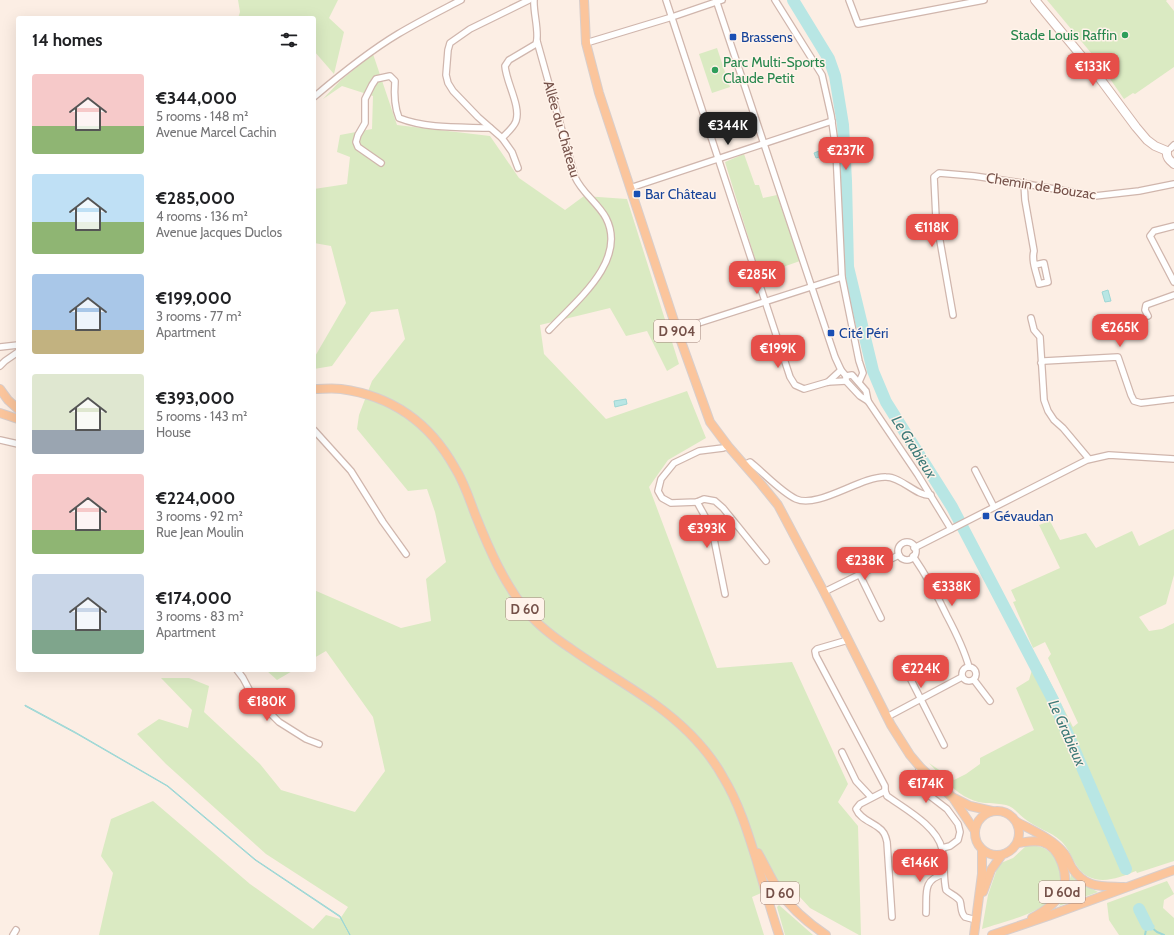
<!DOCTYPE html>
<meta charset="utf-8">
<style>
body{margin:0;font-family:Cabin,sans-serif;background:#f6f6f6;color:#202124;height:100vh;display:flex;flex-direction:column;font-size:15px;white-space:nowrap}
*{box-sizing:border-box;margin:0}
p{font-size:13px;color:#757577}
.icon{flex:none;width:22px;height:22px;fill:none;stroke:currentColor;stroke-width:2;stroke-linecap:round;stroke-linejoin:round}
.map{position:relative;flex:1;overflow:hidden}
.drawer{position:absolute;left:16px;top:16px;width:300px;height:656px;display:flex;flex-direction:column;background:#fff;border-radius:4px;box-shadow:0 4px 16px #0002}
.drawer>*{flex:none}
.price{position:absolute;translate:-50% -34px;padding:0 9px;border-radius:8px;background:#e64e49;color:#fff;font-size:13px;line-height:26px;filter:drop-shadow(0 1px 2px #0008)}
.price::after{content:'';position:absolute;left:50%;top:24px;width:12px;height:9px;margin-left:-6px;background:inherit;clip-path:polygon(0 0,100% 0,50% 100%)}
.price.active{background:#222;color:#fff}
ul{padding:0;list-style:none}
li{display:flex;align-items:center;gap:12px;height:100px;padding:0 16px}
li span{display:grid;place-items:center;flex:none;width:112px;height:80px;border-radius:4px;color:#555}
li>.icon{margin-inline-start:auto}
span .icon{width:48px;height:48px;fill:#fffc;stroke-width:1}
li b{font-size:17px}
h2{display:flex;justify-content:space-between;align-items:center;height:48px;padding:0 16px;font-size:17px}
.map>svg:first-child{display:block}
.green{fill:#daeac2}
.water{fill:#b8e6e4;stroke:#9ed7d5}
.lines{fill:none;stroke-linecap:round;stroke-linejoin:round}
.stream{stroke:#9ed7d5;stroke-width:2}
.canal{stroke:#b8e6e4;stroke-width:7}
.river{stroke:#b8e6e4;stroke-width:12}
.minor-casing{stroke:#d0b6ad;stroke-width:8}
.secondary-casing{stroke:#d3b4aa;stroke-width:10}
.primary-casing{stroke:#d8cecc;stroke-width:10}
.minor{stroke:#fff;stroke-width:5.5}
.secondary{stroke:#fff;stroke-width:8}
.primary{stroke:#fbc59c;stroke-width:8}
.leisure-dot{fill:#2e9e5b;stroke:#fff3ea;stroke-width:1.5}
.transit-dot{fill:#1a4fb4;stroke:#fff3ea;stroke-width:1.5}
.labels{text-anchor:middle;dominant-baseline:central;stroke-width:3;stroke-linejoin:round;paint-order:stroke}
.shield{fill:#fff3ea;stroke:#9e8279;stroke-width:1}
.shield-label{font-size:13px;font-weight:bold;fill:#755149}
.leisure-label{font-size:14px;fill:#27864d;stroke:#fff3ea;text-anchor:end}
.transit-label{font-size:14px;fill:#164399;stroke:#fff3ea;text-anchor:start}
.street-label{font-size:14px;fill:#755149;stroke:#fff3ea}
.water-label{font-size:15px;font-style:italic;fill:#3d7a78;stroke:#fff3ea}
</style>
<div class="map">
<svg width="1174" height="935" viewBox="0 0 1174 935">
<rect width="100%" height="100%" fill="#fceee4"/>
<g class="green">
<polygon points="238,0 338,0 329,18 344,32 334,74 314,51 314,18 238,18 240,12"/>
<polygon points="1047,0 1167,0 1166,1 1174,11 1174,67 1135,94 1133,93 1124,99 1097,60"/>
<polygon points="717,48 730,87 712,93 699,54"/>
<polygon points="373,54 397,125 490,136 519,178 565,210 584,196 627,199 679,364 667,371 647,331 626,336 610,308 540,325 544,354 606,419 687,391 706,438 668,460 649,487 717,668 792,662 848,784 838,802 858,826 861,935 859,935 810,908 786,882 752,897 764,935 99,935 113,873 101,856 111,819 153,801 250,884 313,929 326,915 340,919 348,907 266,854 166,764 137,734 159,719 188,728 192,710 161,678 189,678 209,686 204,712 260,764 281,790 355,812 385,771 373,717 326,651 314,658 314,590 401,628 431,621 426,579 446,562 435,512 427,489 408,491 357,429 359,415 372,381 405,339 398,309 371,312 332,366 314,369 314,358 346,303 331,246 314,243 314,189 347,184 350,157 337,152 340,135 372,129 373,96 342,86 323,99 340,81"/>
<polygon points="744,154 755,185 759,185 763,198 777,195 800,261 760,275 725,162"/>
<path d="M1050 521 1060 540 1086 533 1096 548 1132 531 1139 546 1174 529V575L1166 604 1139 617 1149 631 1162 629 1174 623V861L1137 873 1136 871C1121 877 1104 884 1089 877 1074 870 1072 851 1061 841 1050 831 1036 828 1025 819 1018 814 1014 807 1006 805 994 802 981 805 970 799 955 793 940 775 929 763L954 780 966 774 980 764V758L1034 730 1016 688 1029 680 1032 670 1041 664 1073 727 1078 723 1048 658 1051 654 1045 642 1033 648 1013 602 1016 601 1011 590 1060 568 1039 525Z"/>
<polygon points="266,670 294,670 277,680"/>
<path d="M1026 846C1059 841 1073 883 1048 903 1032 915 1001 923 982 929L988 895 997 869 1001 863 1013 858Z"/>
<path d="M1071 874C1082 886 1085 885 1098 892L1059 906 1068 888Z"/>
<polygon points="1167,881 1174,894 1164,900 1163,908 1174,918 1174,935 1119,935 1109,920 1107,903"/>
<polygon points="779,905 813,935 785,935 777,907"/>
</g>
<g class="water">
<polygon points="824,149 826,155 816,158 814,153"/>
<polygon points="1108,290 1111,301 1105,302 1102,292"/>
<polygon points="626,399 627,404 615,407 614,401"/>
<polygon points="25,705 75,732 168,786 256,860 340,916 350,935 340,917 255,860 167,786 77,734 25,706"/>
</g>
<g class="lines">
<g class="stream">
<polyline points="1151,927 1157,932 1164,935"/>
<polyline points="1145,935 1147,925"/>
</g>
<polyline class="canal" points="1147,925 1151,927"/>
<g class="river">
<polyline points="793,0 829,59 835,76 843,125 846,181 848,267 873,371 886,402 952,507 1053,700 1126,869"/>
<polyline points="1139,909 1147,925"/>
</g>
<defs>
<g id="minor">
<polyline points="666,0 790,377 795,385 804,389 828,382 846,381"/>
<polyline points="716,0 835,357 841,370 846,376"/>
<polyline points="775,0 822,75 831,115 836,151 842,277 859,361 863,373 859,382"/>
<polyline points="849,0 858,24 984,0"/>
<path d="M537 41 575 177C582 193 598 203 606 218 628 261 575 302 549 330"/>
<polyline points="586,43 672,17 722,0"/>
<path d="M314 97C341 74 368 52 398 34 418 22 440 11 461 0"/>
<polyline points="502,138 478,117 453,91 448,83 446,75 448,50 450,43 470,29 529,0"/>
<polyline points="1171,148 1174,145"/>
<path d="M381 163 358 147 356 142 358 135 365 123V99L372 85 376 79 390 76 395 81C394 94 394 106 399 118 427 129 460 127 490 128"/>
<path d="M518 168 512 152 502 138C507 133 514 127 516 121 521 106 506 82 505 66L509 60 536 44C540 34 533 12 534 0"/>
<path d="M1024 183 1025 200 1034 251C1031 261 1037 274 1039 284L1048 282 1044 263 1035 265"/>
<polyline points="630,188 832,121"/>
<polyline points="1174,226 1154,231 1150,236 1174,282"/>
<polyline points="953,315 936,218 934,177 939,173 974,176 1015,182 1095,196 1139,191 1174,184"/>
<polyline points="1148,316 1145,310 1146,305 1174,295"/>
<polyline points="1031,318 1034,330 1040,337 1044,400 1048,411 1054,420 1063,428 1089,459"/>
<polyline points="677,330 842,277"/>
<polyline points="0,347 18,345"/>
<polyline points="1041,363 1044,361 1118,357 1131,395 1134,401 1141,403 1174,399"/>
<polyline points="0,366 5,361 18,352"/>
<polyline points="846,376 852,375 866,391 868,401 918,475 951,529"/>
<polyline points="846,378 846,381 860,396 868,401"/>
<polyline points="828,382 841,370"/>
<polyline points="314,430 351,471 383,522 406,554"/>
<polyline points="0,440 18,444"/>
<polyline points="728,446 723,448 699,451 674,463 661,479 658,491 662,498 671,503 697,502 704,499 715,501 723,508 766,561"/>
<path d="M744 465 750 462C764 473 781 492 796 499 818 509 861 476 886 477 902 477 917 497 931 495"/>
<polyline points="975,470 994,507"/>
<polyline points="697,502 712,529 725,594"/>
<circle cx="907" cy="551" r="9"/>
<polyline points="914,548 1087,460 1109,455 1174,459"/>
<path d="M913 556C926 575 937 595 947 616 956 633 964 649 969 667"/>
<polyline points="851,557 881,618"/>
<polyline points="824,592 899,555"/>
<path d="M848 640 817 649 815 651 816 656 885 786V791L887 796C905 809 937 826 942 849 945 863 943 876 946 890 950 894 957 896 960 901 962 907 960 912 965 917L976 920"/>
<circle cx="969" cy="674" r="7"/>
<polyline points="237,670 243,678 252,695 279,722 306,739 319,744"/>
<polyline points="906,670 944,745"/>
<polyline points="974,680 990,701"/>
<polyline points="887,717 962,677"/>
<polyline points="842,752 856,781 871,797"/>
<polyline points="921,768 916,775 914,782 917,786 947,809 958,824 960,832 958,840 950,846 942,848"/>
<path d="M885 791 860 804 856 809C860 819 872 822 879 828 884 831 886 837 887 842L892 917"/>
<path d="M926 913C927 893 922 880 944 874"/>
<polyline points="13,935 16,930"/>
</g>
<g id="secondary">
<polyline points="1035,0 1098,76 1136,127 1147,140 1155,146 1167,151"/>
<path d="M1167 151C1166 157 1169 160 1174 164"/>
</g>
<g id="primary">
<polyline points="584,0 586,43 599,93 677,330 710,422 728,446 761,484 778,505 824,592 891,725 910,755 921,768 953,798 975,831"/>
<polyline points="0,389 8,400 18,409"/>
<path d="M314 389C323 389 332 388 341 389 393 396 430 423 455 468 464 482 469 498 475 514 489 549 504 584 529 614 541 628 555 638 570 648 598 668 628 685 656 705 682 724 707 748 723 777 739 803 748 833 757 862 764 886 771 911 779 935"/>
<polyline points="0,413 18,419"/>
<polyline points="954,798 970,806 992,811"/>
<circle cx="997" cy="833" r="22"/>
<path d="M1017 822C1033 831 1051 838 1063 852 1067 856 1069 863 1072 868 1086 889 1102 886 1124 887"/>
<path d="M1018 843C1026 842 1034 840 1042 842 1060 847 1070 876 1062 892 1056 904 1043 912 1032 918"/>
<path d="M758 853C765 865 771 879 779 891 791 908 808 923 826 935"/>
<polyline points="983,892 991,870 1001,856"/>
<polyline points="974,935 982,874 982,851"/>
<polyline points="992,935 1048,916 1174,870"/>
</g>
</defs>
<use href="#minor" class="minor-casing"/>
<use href="#secondary" class="secondary-casing"/>
<use href="#primary" class="primary-casing"/>
<use href="#minor" class="minor"/>
<use href="#secondary" class="secondary"/>
<use href="#primary" class="primary"/>
</g>
<g class="leisure-dot">
<circle cx="1125" cy="35" r="4"/>
<circle cx="715" cy="70" r="4"/>
</g>
<g class="transit-dot">
<rect x="729" y="33" width="8" height="8" rx="2"/>
<rect x="633" y="190" width="8" height="8" rx="2"/>
<rect x="827" y="329" width="8" height="8" rx="2"/>
<rect x="982" y="512" width="8" height="8" rx="2"/>
</g>
<g class="labels">
<g class="shield">
<rect x="654" y="320" width="46" height="22" rx="3"/>
<rect x="506" y="598" width="38" height="22" rx="3"/>
<rect x="1039" y="881" width="46" height="22" rx="3"/>
<rect x="761" y="882" width="38" height="22" rx="3"/>
</g>
<g class="shield-label">
<text x="677" y="331">D 904</text>
<text x="525" y="609">D 60</text>
<text x="1062" y="892">D 60d</text>
<text x="780" y="893">D 60</text>
</g>
<g class="leisure-label">
<text x="1117" y="35">Stade Louis Raffin</text>
<text x="723" y="62" text-anchor="start">Parc Multi-Sports<tspan x="723" dy="16">Claude Petit</tspan></text>
</g>
<g class="transit-label">
<text x="741" y="37">Brassens</text>
<text x="645" y="194">Bar Château</text>
<text x="839" y="333">Cité Péri</text>
<text x="994" y="516">Gévaudan</text>
</g>
<g class="street-label">
<text transform="translate(562 129) rotate(74)">Allée du Château</text>
<text transform="translate(1041 186) rotate(9)">Chemin de Bouzac</text>
</g>
<g class="water-label">
<text transform="translate(914 447) rotate(58)">Le Grabieux</text>
<text transform="translate(1067 733) rotate(66)">Le Grabieux</text>
</g>
</g>
</svg>
<b class="price" style="left:1093px;top:87px">€133K</b>
<b class="price active" style="left:728px;top:146px">€344K</b>
<b class="price" style="left:846px;top:171px">€237K</b>
<b class="price" style="left:932px;top:248px">€118K</b>
<b class="price" style="left:757px;top:295px">€285K</b>
<b class="price" style="left:1120px;top:348px">€265K</b>
<b class="price" style="left:778px;top:369px">€199K</b>
<b class="price" style="left:707px;top:549px">€393K</b>
<b class="price" style="left:865px;top:581px">€238K</b>
<b class="price" style="left:952px;top:607px">€338K</b>
<b class="price" style="left:921px;top:689px">€224K</b>
<b class="price" style="left:267px;top:722px">€180K</b>
<b class="price" style="left:926px;top:804px">€174K</b>
<b class="price" style="left:920px;top:883px">€146K</b>
<section class="drawer">
<h2>14 homes<svg class="icon" aria-label="filters" viewBox="0 0 24 24"><path d="M4 7h16M4 17h16"/><circle cx="9" cy="7" r="2"/><circle cx="15" cy="17" r="2"/></svg></h2>
<ul>
<li><span style="background:linear-gradient(#f6c9c9 65%,#8fb573 0)"><svg class="icon" aria-label="home" viewBox="0 0 24 24"><path d="M3 11l9-7 9 7M6 9v11h12V9"/></svg></span><div><b>€344,000</b><p>5 rooms · 148 m²</p><p>Avenue Marcel Cachin</p></div></li>
<li><span style="background:linear-gradient(#bfe0f5 60%,#8fb573 0)"><svg class="icon" aria-label="home" viewBox="0 0 24 24"><path d="M3 11l9-7 9 7M6 9v11h12V9"/></svg></span><div><b>€285,000</b><p>4 rooms · 136 m²</p><p>Avenue Jacques Duclos</p></div></li>
<li><span style="background:linear-gradient(#a9c7e8 70%,#c2b280 0)"><svg class="icon" aria-label="home" viewBox="0 0 24 24"><path d="M3 11l9-7 9 7M6 9v11h12V9"/></svg></span><div><b>€199,000</b><p>3 rooms · 77 m²</p><p>Apartment</p></div></li>
<li><span style="background:linear-gradient(#dfe7d0 70%,#9aa5b1 0)"><svg class="icon" aria-label="home" viewBox="0 0 24 24"><path d="M3 11l9-7 9 7M6 9v11h12V9"/></svg></span><div><b>€393,000</b><p>5 rooms · 143 m²</p><p>House</p></div></li>
<li><span style="background:linear-gradient(#f6c9c9 70%,#8fb573 0)"><svg class="icon" aria-label="home" viewBox="0 0 24 24"><path d="M3 11l9-7 9 7M6 9v11h12V9"/></svg></span><div><b>€224,000</b><p>3 rooms · 92 m²</p><p>Rue Jean Moulin</p></div></li>
<li><span style="background:linear-gradient(#c9d6e8 70%,#7fa58c 0)"><svg class="icon" aria-label="home" viewBox="0 0 24 24"><path d="M3 11l9-7 9 7M6 9v11h12V9"/></svg></span><div><b>€174,000</b><p>3 rooms · 83 m²</p><p>Apartment</p></div></li>
</ul>
</section>
</div>
